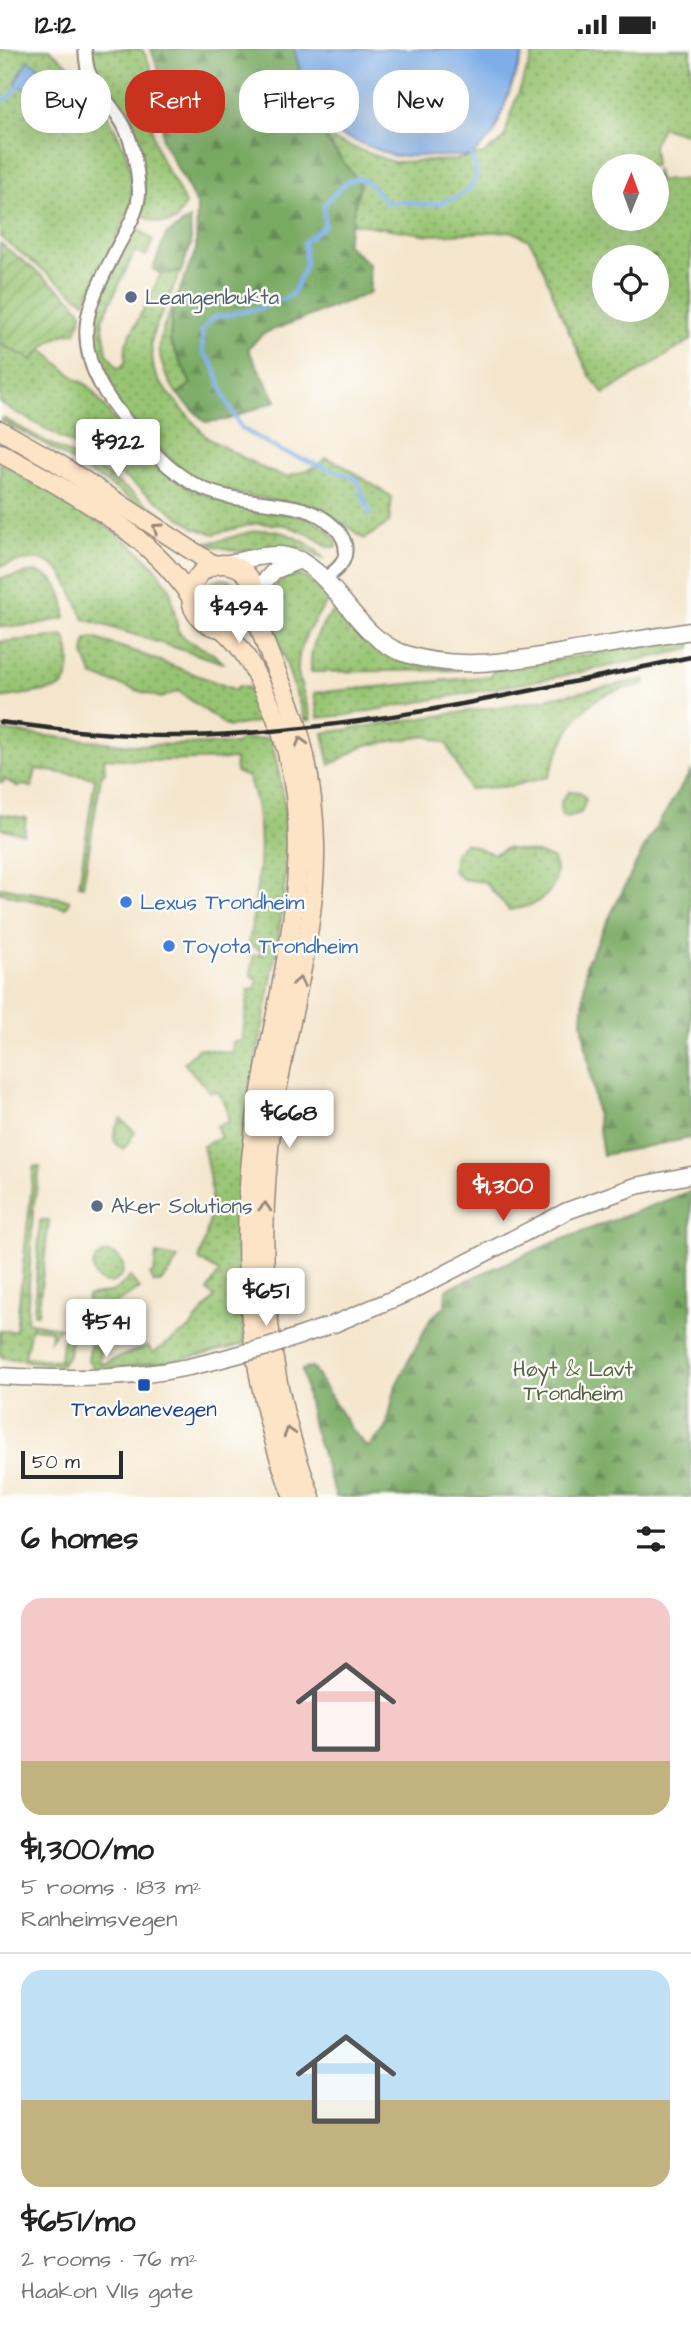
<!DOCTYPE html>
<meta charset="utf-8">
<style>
body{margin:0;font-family:"Architects Daughter",sans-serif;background:#f2f2f2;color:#222;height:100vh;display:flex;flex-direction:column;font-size:26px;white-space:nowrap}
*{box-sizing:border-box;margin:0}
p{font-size:23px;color:#767676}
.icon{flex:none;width:38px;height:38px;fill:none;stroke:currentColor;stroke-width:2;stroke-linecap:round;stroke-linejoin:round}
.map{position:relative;height:1448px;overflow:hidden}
.panel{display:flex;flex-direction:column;background:#fff;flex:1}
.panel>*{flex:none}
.banner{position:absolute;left:21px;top:21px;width:649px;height:63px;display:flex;gap:14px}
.needle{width:46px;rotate:1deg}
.tools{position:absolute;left:592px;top:105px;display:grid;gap:14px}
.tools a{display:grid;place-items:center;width:77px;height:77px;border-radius:50%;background:#fff;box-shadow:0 7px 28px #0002;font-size:35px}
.scale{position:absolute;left:21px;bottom:18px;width:102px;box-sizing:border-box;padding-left:7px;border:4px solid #2b2b2b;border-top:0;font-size:19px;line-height:24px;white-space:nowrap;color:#2b2b2b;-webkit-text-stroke:5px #fdfcf7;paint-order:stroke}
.price{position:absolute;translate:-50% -60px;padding:0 16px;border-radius:7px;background:#fff;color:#222;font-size:23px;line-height:46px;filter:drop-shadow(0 2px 4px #0008)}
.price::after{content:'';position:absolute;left:50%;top:42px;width:21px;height:16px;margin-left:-10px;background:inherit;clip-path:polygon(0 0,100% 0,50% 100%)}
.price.selected{background:#c8321e;color:#fff}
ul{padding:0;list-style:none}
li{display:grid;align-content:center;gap:14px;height:371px;padding:0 21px}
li+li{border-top:2px solid #e0e0e0}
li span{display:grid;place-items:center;height:217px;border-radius:21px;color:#555}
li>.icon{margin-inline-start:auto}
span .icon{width:126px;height:126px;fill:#fffc;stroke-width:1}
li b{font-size:30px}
h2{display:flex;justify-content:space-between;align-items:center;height:84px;padding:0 21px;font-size:30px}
.pill{padding:0 24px;border-radius:28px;background:#fff;box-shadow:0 7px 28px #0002;font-size:24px;line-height:63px}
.pill.selected{background:#c8321e;color:#fff}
.status{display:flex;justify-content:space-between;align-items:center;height:49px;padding:0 35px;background:#fff;direction:ltr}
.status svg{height:19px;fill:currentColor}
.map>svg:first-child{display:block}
.grass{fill:url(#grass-dots);stroke:#61784e;stroke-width:2;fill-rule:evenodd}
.forest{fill:url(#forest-firs);stroke:#526a48;stroke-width:2}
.garden{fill:url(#garden-furrows);stroke:#61784e;stroke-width:2}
.water{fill:#7eade8;stroke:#546c8a;stroke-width:2}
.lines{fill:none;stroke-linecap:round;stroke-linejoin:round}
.stream{stroke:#7eade8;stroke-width:4.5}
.minor-casing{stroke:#90887c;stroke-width:16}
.tertiary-casing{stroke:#90887c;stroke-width:19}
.secondary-casing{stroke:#90887c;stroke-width:21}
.minor{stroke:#fff;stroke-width:12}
.tertiary{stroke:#fff;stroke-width:16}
.secondary{stroke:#fee4c6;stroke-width:18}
.rail{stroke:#2b2b2b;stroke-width:4.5}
.tertiary-bridge-casing{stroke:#90887c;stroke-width:19;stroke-linecap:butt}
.tertiary-bridge{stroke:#fff;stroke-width:16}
.oneway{stroke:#948878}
.service-dot{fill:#5c6f8a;stroke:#fdfcf7;stroke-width:2.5}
.shop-dot{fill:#3f7fe0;stroke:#fdfcf7;stroke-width:2.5}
.transit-dot{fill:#1a4fb4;stroke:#fdfcf7;stroke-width:2.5}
.labels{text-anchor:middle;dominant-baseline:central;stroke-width:5;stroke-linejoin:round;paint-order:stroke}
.service-label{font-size:21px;fill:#4e5e75;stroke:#fdfcf7;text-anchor:start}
.shop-label{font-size:21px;fill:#366cbe;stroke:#fdfcf7;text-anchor:start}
.park-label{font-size:21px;fill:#516144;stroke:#fdfcf7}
.transit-label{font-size:21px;fill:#164399;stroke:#fdfcf7}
</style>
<div class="status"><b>12:12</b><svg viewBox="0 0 49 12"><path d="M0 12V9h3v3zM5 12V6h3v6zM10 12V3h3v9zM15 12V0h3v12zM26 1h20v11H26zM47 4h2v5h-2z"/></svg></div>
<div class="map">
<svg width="691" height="1448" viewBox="0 0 691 1448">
<defs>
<pattern id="grass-dots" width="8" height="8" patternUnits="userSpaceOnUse" patternTransform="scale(1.75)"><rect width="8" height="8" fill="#97c472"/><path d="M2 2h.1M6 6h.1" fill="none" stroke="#7b9f5e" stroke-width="1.8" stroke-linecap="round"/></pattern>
<pattern id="forest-firs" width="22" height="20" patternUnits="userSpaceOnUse" patternTransform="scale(1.75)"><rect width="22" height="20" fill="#79aa64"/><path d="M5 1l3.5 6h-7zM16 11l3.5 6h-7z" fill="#638b53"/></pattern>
<pattern id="garden-furrows" width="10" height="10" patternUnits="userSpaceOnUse" patternTransform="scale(1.75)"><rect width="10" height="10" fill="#97c472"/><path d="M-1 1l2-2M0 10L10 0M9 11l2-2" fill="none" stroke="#7b9f5e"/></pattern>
</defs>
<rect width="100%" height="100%" fill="#fdfcf7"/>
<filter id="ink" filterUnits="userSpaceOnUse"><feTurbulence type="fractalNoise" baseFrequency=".0143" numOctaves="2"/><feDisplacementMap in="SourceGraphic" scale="14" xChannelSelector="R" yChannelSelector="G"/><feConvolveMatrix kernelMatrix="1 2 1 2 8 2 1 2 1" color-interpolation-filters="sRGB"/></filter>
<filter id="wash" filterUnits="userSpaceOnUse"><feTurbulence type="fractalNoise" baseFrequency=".00686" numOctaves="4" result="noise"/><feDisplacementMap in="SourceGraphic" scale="28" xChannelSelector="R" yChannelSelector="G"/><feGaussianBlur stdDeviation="1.57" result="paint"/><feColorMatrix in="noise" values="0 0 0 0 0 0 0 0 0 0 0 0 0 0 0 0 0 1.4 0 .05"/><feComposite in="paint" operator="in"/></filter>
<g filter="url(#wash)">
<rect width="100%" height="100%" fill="#f4e6cd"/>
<g class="grass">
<polygon points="0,0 49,0 83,28 111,72 126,103 133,135 131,157 85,253 0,188"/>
<path d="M89 0H142C164 38 149 50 153 86 157 111 177 133 185 156L176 172C162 176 155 174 143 167 149 128 136 86 116 53 104 34 96 22 89 0Z"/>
<path d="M535 0H691V87L662 78 653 96 655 117H604V170H656V121L659 132 691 130V291L604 345 590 327 561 265 536 202 529 191 511 182 430 186 350 174 360 135 325 88 393 113 455 111 483 105 504 90 513 58ZM604 208H656V261H604Z"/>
<path d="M135 178 153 191 146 207 135 202 102 271 107 304 118 320 125 314 126 295 161 225 181 222 154 281 151 295 154 322 160 334 207 389 268 422 287 428 316 418 326 409 339 414 392 448 389 474 364 490C348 478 333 466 314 459 305 455 293 454 283 453 257 448 230 445 205 434 182 425 165 404 147 388 70 313 88 263 135 178Z"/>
<path d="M173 257 170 290 191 335 177 345C155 311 154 293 173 257Z"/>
<polygon points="0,295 32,310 42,300 76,330 89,337 111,367 143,401 191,440 228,455 309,469 328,481 337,493 337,498 328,498 308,485 286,476 257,474 214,485 195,479 102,412 0,354"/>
<path d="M3 369 101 422 202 493C219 494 233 487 250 483 276 477 308 489 324 510L297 498 238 502 195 493 177 484 131 450 43 394 3 373 1 371Z"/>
<path d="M0 414 78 459 122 488 143 506 157 521 170 540 178 582 187 591 212 604 224 614 84 570C62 522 61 499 0 517Z"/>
<path d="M36 523C58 527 66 549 65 569L33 576 0 578V529Z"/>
<path d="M298 526 306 529 329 550C315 570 296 595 298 622 299 634 308 657 311 671H305C298 650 291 629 284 608 274 582 253 530 298 526Z"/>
<circle cx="222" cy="546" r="16"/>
<path d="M336 559C378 606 398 614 460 621L311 623C309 599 319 577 336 559Z"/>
<path d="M64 587C72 601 73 631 58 640L0 649V593Z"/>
<polygon points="691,588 691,600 557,628 347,666 318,669 314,644 491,627 492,622"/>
<polygon points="93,589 136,603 236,641 238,637 249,639 263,672 228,678 178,642 161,649 93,627 84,606 86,591"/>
<path d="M646 630 644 635C631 639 614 641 602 647 572 664 560 698 548 728L511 737 469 740 447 695 427 687 366 696 330 716 323 684 524 654Z"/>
<path d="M0 682 133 696 235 695 241 691 271 689C279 724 288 763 287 799 284 890 260 978 247 1067 236 1144 238 1219 245 1295 195 1309 145 1318 94 1320L88 1311 91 1294 100 1287 103 1295 98 1298 101 1306 99 1312 102 1315 148 1297 153 1304 190 1279 215 1248 207 1242 219 1223 199 1211C214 1163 215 1145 203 1097L221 1088 216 1077 229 1073 226 1056 216 1042 210 1043 184 1014 199 999 232 1004 233 992H242L249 941 256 939 257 930 251 927 253 906H262L260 901 249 895C257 841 269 781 248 728L236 723 235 710 153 712 104 709 105 723 101 727 83 837 79 836 95 729 36 720 32 738 22 736 19 738 4 730 3 734 0 733Z"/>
<path d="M570 742 580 743 586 750 581 764 567 768 561 765C559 754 561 750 570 742Z"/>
<polygon points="1,765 26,769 24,785 0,779"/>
<path d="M465 794 494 805 506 799 538 804 552 809C567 839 537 859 509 861L485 833 462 830 453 822 455 805Z"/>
<polygon points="0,838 61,849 70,852 66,859 0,844"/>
<path d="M121 1070 135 1083 124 1100C109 1094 113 1081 121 1070Z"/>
<polygon points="34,1117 40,1118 33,1160 27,1271 30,1274 60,1279 50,1292 51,1281 31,1279 25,1308 60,1312 62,1293 67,1287 71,1287 69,1306 60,1317 0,1308 0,1282 16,1282"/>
<polygon points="43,1171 49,1171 38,1265 34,1265 40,1172"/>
<circle cx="108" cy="1219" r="15"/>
<polygon points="156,1205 178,1209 171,1222 160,1234 154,1234 150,1225 154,1225"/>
<path d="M130 1228 140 1240 111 1257 115 1267 103 1271 88 1270 85 1268 88 1247C110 1241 111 1249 130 1228Z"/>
</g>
<g class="forest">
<polygon points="151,0 294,0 316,77 360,135 346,195 369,215 370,244 262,285 248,300 276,352 226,371 205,373 177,345 191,335 170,292 173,257 196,201 197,156 162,91 163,35"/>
<polygon points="190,170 191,195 181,222 161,225 153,220 166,186"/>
<polygon points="691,722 691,1089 603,1106 582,973 586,915 647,793"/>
<polygon points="691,1142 691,1448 336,1448 313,1378 302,1321 312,1318 351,1380 367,1399 386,1380 396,1336 431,1269 445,1257 446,1240 550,1195"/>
</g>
<path class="garden" d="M0 194 73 251 82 264 76 284C57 283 44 298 32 311L0 295Z"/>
<g class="water">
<polygon points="294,0 525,0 494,85 471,107 394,107 316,77"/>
<polygon points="28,11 43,20 30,43 15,34"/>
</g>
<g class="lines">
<g class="stream">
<polyline points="0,50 7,50 19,37"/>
<path d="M370 465 357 430 281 402 241 379 226 351 213 315 203 304 202 282 212 269 262 259 292 246 306 215 304 193 324 177V156C350 126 360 117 386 154 403 151 403 153 419 155 437 157 476 148 476 123 476 119 473 112 471 107"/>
</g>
</g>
</g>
<g filter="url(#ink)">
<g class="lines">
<defs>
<path id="minor" d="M85 0C86 7 86 15 88 21 95 40 113 57 123 75 133 93 138 121 139 141 140 161 125 183 116 201 107 219 96 239 90 259 73 317 117 363 153 402 166 417 186 432 204 440 236 454 270 451 303 460 323 465 355 487 343 512 339 520 331 525 324 530"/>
<g id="tertiary">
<path d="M224 515C241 512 271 503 287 507 334 517 352 586 403 604 459 624 524 610 581 600 618 594 654 588 691 582"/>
<polyline points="255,543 274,522 300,511"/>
<polyline points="334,1275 410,1243 567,1162 636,1137 691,1126"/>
<path d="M0 1327C72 1331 144 1331 214 1312"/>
</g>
<g id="secondary">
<polyline points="0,381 56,413 214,516"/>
<path d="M0 404C69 442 146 481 191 548"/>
<circle cx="223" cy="547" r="32"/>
<path d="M254 560C262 593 278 623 290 655 306 699 314 747 315 795 317 887 286 977 273 1067 255 1196 264 1326 311 1448"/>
<path d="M221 579C242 596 253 619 265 644 341 795 263 965 250 1121 241 1232 253 1344 293 1448"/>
</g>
</defs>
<use href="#minor" class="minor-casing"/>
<use href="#tertiary" class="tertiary-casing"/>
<use href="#secondary" class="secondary-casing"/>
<use href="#minor" class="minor"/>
<use href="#tertiary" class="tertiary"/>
<use href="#secondary" class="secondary"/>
<path class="rail" d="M0 673C61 681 123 688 185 687 356 683 524 643 691 608"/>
<defs>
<polyline id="tertiary-bridge" points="214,1312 271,1297 328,1277"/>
</defs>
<use href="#tertiary-bridge" class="tertiary-bridge-casing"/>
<use href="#tertiary-bridge" class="tertiary-bridge"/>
</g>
<defs><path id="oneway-chevron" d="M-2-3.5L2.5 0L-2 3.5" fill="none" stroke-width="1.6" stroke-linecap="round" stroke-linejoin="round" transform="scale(1.75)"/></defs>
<g class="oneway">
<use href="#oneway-chevron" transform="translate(157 479) rotate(-145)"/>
<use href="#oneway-chevron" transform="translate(301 693) rotate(-105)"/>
<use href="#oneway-chevron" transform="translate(299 933) rotate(-79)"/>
<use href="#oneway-chevron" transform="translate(265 1158) rotate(-86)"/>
<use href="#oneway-chevron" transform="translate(289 1383) rotate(-106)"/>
</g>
</g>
<g class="service-dot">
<circle cx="131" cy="248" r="7"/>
<circle cx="97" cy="1157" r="7"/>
</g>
<g class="shop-dot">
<circle cx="126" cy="853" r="7"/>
<circle cx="169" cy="897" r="7"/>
</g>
<rect class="transit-dot" x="137" y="1329" width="14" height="14" rx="3.5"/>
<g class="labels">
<g class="service-label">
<text x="145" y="248">Leangenbukta</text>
<text x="111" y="1157">Aker Solutions</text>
</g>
<g class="shop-label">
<text x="140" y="853">Lexus Trondheim</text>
<text x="183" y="897">Toyota Trondheim</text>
</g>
<g class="park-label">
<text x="573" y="1320">Høyt &amp; Lavt<tspan x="573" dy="24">Trondheim</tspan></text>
</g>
<g class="transit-label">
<text x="144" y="1360">Travbanevegen</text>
</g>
</g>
</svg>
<div class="tools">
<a><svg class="needle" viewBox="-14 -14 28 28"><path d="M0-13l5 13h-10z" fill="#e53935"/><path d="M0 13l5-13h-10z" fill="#767676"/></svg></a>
<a><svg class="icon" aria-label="locate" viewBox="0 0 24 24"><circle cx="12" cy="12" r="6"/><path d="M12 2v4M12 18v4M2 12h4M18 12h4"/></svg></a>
</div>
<div class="scale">50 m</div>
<b class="price" style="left:118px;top:430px">$922</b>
<b class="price" style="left:239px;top:596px">$494</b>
<b class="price" style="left:289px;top:1101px">$668</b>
<b class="price selected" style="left:503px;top:1174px">$1,300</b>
<b class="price" style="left:266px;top:1279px">$651</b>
<b class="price" style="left:106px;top:1310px">$541</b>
<div class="banner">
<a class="pill">Buy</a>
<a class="pill selected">Rent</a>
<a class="pill">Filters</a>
<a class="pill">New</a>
</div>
</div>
<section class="panel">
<h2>6 homes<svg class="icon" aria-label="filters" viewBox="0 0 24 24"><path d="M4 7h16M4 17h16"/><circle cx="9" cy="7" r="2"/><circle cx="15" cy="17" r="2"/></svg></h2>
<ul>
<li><span style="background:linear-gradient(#f6c9c9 75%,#c2b280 0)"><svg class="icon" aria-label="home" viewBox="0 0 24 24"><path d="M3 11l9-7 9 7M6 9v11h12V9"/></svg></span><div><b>$1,300/mo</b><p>5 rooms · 183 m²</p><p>Ranheimsvegen</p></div></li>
<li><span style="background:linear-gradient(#bfe0f5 60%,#c2b280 0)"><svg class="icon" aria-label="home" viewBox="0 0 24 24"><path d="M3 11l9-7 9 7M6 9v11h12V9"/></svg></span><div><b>$651/mo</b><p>2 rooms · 76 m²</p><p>Haakon VIIs gate</p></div></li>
</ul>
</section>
